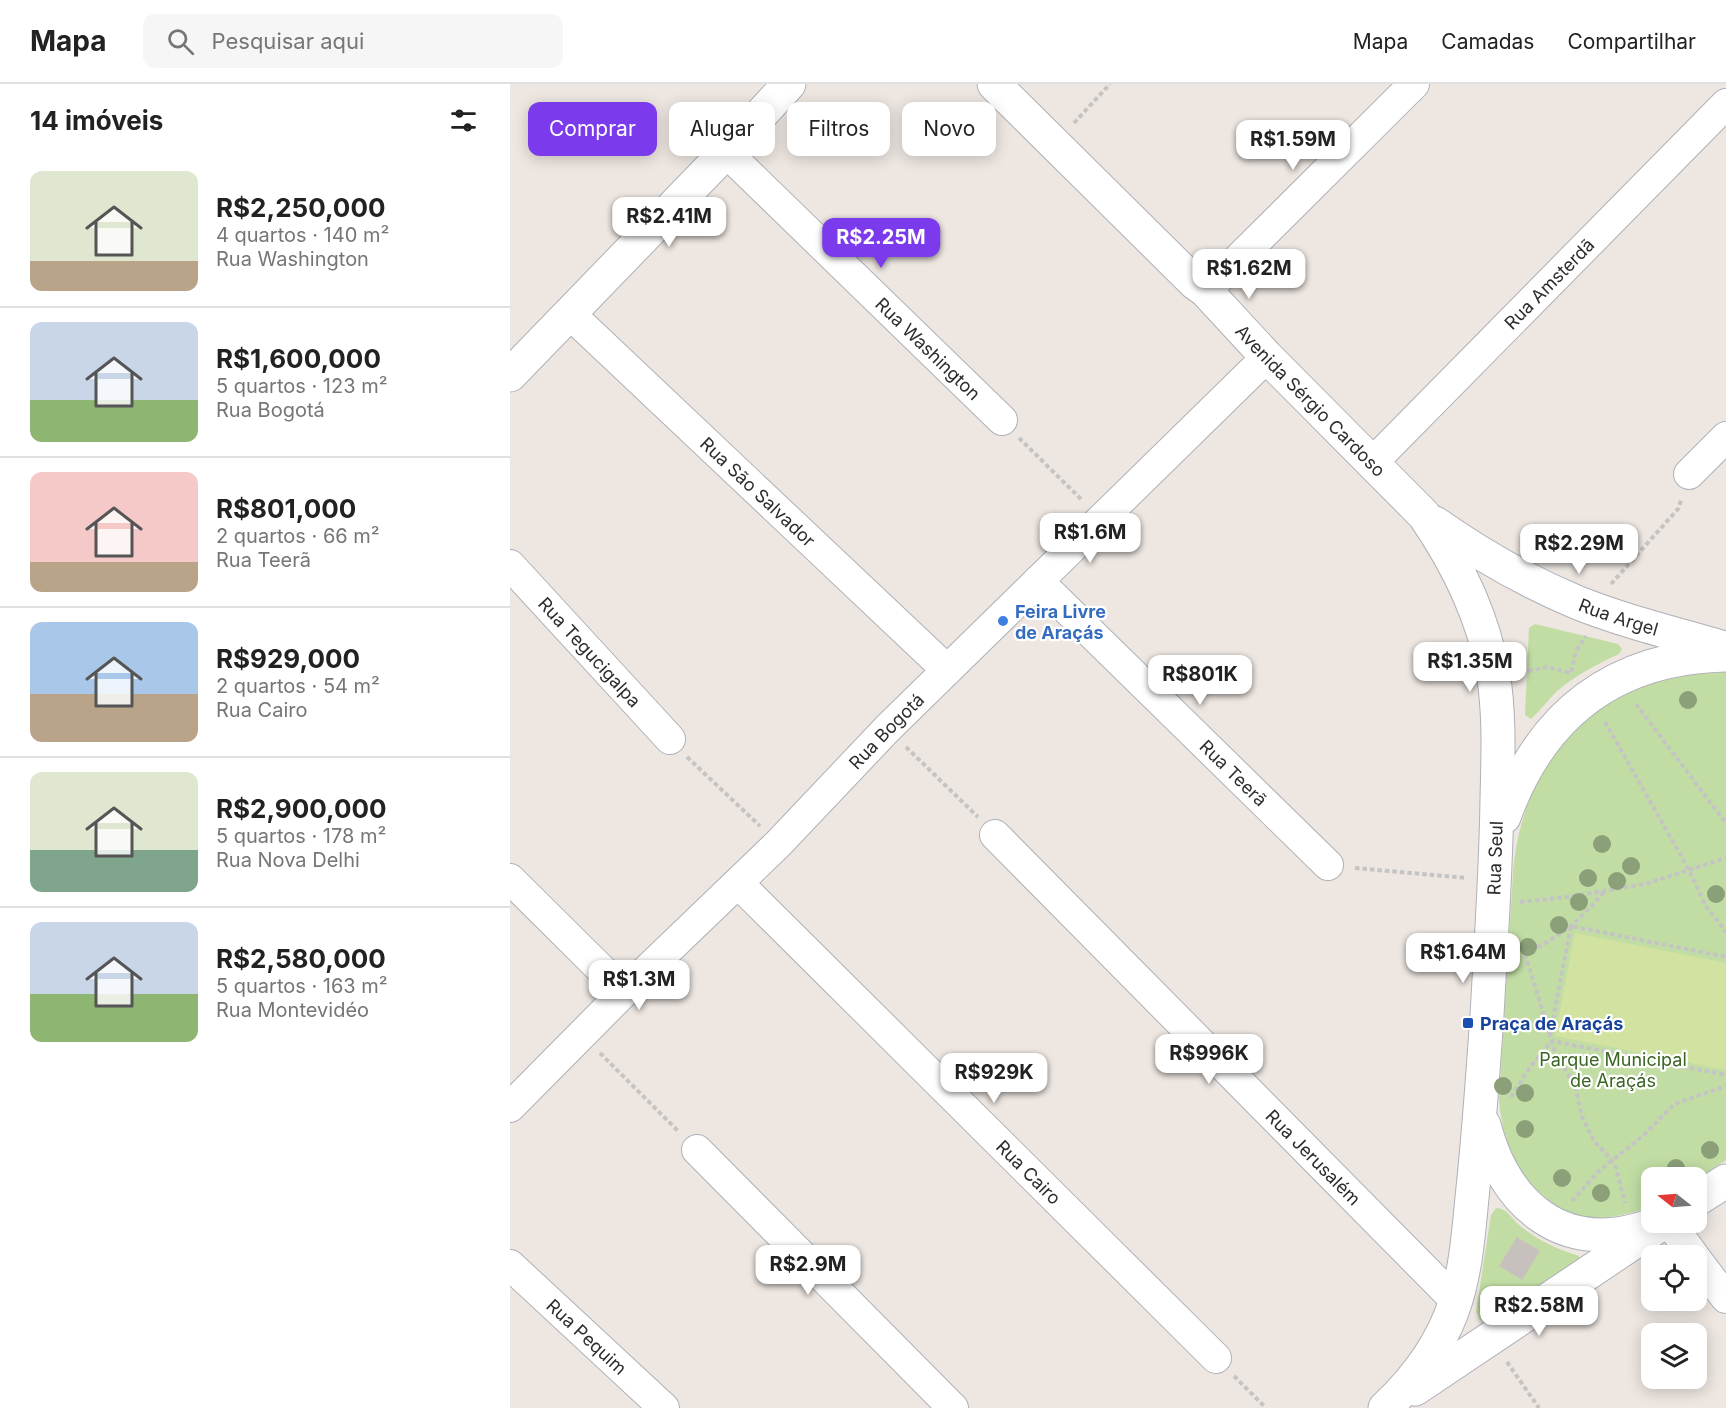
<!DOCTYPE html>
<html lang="pt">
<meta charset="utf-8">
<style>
body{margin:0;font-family:Inter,sans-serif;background:#f6f6f6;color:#222;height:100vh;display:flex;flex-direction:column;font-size:22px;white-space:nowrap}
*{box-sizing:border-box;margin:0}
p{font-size:20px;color:#767676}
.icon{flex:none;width:33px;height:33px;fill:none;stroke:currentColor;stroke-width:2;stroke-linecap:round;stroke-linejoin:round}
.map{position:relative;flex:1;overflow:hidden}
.sheet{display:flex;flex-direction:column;background:#fff;width:510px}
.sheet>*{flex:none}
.top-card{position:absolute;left:18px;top:18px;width:570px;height:54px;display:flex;gap:12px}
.needle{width:39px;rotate:287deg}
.buttons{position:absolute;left:1131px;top:1083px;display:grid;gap:12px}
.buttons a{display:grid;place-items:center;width:66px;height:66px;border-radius:12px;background:#fff;box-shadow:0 3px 15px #0003;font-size:30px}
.price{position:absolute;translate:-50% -51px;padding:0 14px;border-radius:12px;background:#fff;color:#222;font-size:20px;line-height:39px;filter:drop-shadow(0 2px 3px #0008)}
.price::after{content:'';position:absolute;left:50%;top:36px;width:18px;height:14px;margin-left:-9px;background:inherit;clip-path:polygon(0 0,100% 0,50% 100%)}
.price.active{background:#7c3aed;color:#fff}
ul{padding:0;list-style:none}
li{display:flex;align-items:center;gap:18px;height:150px;padding:0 30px}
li+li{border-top:2px solid #e0e0e0}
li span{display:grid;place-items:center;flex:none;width:168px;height:120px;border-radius:12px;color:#555}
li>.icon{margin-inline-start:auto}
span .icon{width:72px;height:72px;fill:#fffc;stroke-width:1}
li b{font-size:26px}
h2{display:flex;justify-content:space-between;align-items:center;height:72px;padding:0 30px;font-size:26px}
.pill{padding:0 21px;border-radius:12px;background:#fff;box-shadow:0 3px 15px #0003;font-size:21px;line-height:54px}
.pill.active{background:#7c3aed;color:#fff}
header{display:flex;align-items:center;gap:36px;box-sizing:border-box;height:84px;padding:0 30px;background:#fff;border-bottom:2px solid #e0e0e0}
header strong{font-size:28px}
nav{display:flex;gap:33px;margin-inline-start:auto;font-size:21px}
.search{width:420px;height:54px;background:#f6f6f6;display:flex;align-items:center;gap:15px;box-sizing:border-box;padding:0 21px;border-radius:12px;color:#767676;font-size:22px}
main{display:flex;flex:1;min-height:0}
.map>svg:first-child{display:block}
.green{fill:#c1dda4}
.pitch{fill:#d2e3a1}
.building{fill:#c6c1bc;stroke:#c9c1bb;stroke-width:1.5}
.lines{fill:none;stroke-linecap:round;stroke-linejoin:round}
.street-casing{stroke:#aeb1b8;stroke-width:32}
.secondary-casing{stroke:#aeb1b8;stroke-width:35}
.path{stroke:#c4c4c4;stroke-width:4;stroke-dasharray:4.5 3;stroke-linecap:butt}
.street{stroke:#fff;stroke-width:30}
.secondary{stroke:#fff;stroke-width:33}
.tree{fill:#8b9f78}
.shop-dot{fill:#3f7fe0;stroke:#fff;stroke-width:2}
.transit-dot{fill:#1a4fb4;stroke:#fff;stroke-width:2}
.labels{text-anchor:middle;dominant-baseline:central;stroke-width:4.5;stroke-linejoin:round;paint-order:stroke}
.street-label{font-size:18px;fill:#2d2d2d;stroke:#fff}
.shop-label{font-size:18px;font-weight:bold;fill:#366cbe;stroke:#fff;text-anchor:start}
.transit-label{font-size:18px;font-weight:bold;fill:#164399;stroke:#fff;text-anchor:start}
.park-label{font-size:18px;fill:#3b6523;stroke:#fff}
</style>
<header>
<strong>Mapa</strong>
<div class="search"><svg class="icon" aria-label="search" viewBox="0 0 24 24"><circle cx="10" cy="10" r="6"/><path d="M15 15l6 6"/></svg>Pesquisar aqui</div>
<nav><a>Mapa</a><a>Camadas</a><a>Compartilhar</a></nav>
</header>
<main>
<section class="sheet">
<h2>14 imóveis<svg class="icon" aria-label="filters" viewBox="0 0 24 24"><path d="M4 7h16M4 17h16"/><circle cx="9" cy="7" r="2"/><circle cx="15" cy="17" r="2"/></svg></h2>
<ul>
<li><span style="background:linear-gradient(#dfe7d0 75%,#b9a48a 0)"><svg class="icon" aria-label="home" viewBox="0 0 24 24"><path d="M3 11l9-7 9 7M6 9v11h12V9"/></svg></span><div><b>R$2,250,000</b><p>4 quartos · 140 m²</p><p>Rua Washington</p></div></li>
<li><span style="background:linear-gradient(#c9d6e8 65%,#8fb573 0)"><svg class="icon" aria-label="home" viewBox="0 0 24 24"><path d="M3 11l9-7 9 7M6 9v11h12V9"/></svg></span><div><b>R$1,600,000</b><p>5 quartos · 123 m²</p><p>Rua Bogotá</p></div></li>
<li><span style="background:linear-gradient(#f6c9c9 75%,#b9a48a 0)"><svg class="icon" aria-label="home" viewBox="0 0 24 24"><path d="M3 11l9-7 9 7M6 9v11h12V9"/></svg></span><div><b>R$801,000</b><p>2 quartos · 66 m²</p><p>Rua Teerã</p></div></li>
<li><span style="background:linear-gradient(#a9c7e8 60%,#b9a48a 0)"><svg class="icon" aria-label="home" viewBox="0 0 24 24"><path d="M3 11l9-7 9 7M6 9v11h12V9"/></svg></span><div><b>R$929,000</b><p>2 quartos · 54 m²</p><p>Rua Cairo</p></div></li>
<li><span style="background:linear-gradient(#dfe7d0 65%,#7fa58c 0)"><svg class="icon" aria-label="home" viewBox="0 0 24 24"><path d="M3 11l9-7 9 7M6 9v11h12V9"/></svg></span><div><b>R$2,900,000</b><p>5 quartos · 178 m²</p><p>Rua Nova Delhi</p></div></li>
<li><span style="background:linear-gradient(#c9d6e8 60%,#8fb573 0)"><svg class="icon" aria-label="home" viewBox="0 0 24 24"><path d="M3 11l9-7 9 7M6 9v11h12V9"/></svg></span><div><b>R$2,580,000</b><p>5 quartos · 163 m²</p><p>Rua Montevidéo</p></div></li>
</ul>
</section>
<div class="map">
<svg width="1216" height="1324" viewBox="0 0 1216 1324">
<rect width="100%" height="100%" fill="#ede6e1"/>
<g class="green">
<path d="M1025 540 1108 560 1112 565 1109 570C1087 580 1066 591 1047 607 1038 616 1030 627 1021 635L1015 631 1019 544Z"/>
<path d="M1216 588V1076L1187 1096 1186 1094H1142L1141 1123C1115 1132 1083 1139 1056 1128 1048 1125 1040 1118 1034 1112 1004 1087 992 1053 989 1015L1003 789C1013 667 1094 591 1216 588Z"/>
<path d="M986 1124C997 1124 1001 1134 1008 1140 1026 1156 1047 1165 1069 1172L1070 1175 976 1238 970 1236 966 1228 981 1131Z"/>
</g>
<polygon class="pitch" points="1065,849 1216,879 1216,986 1045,952"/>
<polygon class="building" points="1007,1154 1029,1167 1012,1195 990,1182"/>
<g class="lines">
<defs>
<g id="street">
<path id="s1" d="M216 68 492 336"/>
<polyline points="696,207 904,0"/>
<path id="s2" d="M59 229 437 586"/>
<path id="s3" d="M862 379 1216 20"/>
<polyline points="1179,390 1216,353"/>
<path id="s4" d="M0 481 160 655"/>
<path id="s5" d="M528 497 818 781"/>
<path id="s6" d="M485 751 946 1217"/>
<polyline points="0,795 114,908"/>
<path id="s7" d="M228 799 706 1274"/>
<path id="s8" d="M0 1023 114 908 268 760 377 645 757 273"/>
<polyline points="187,1066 443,1324"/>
<polyline points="1159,1138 1184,1172"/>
<polyline points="1186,1175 1216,1214"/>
<path id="s9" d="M0 1181 154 1324"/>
</g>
<g id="secondary">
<path id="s10" d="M484 0 685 199 696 207 757 273 914 431C947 479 973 531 983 589 990 631 988 673 987 715 986 787 981 859 977 931 973 989 969 1047 963 1104 959 1142 957 1180 946 1216 933 1258 907 1294 875 1324"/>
<polyline points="0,291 216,68 279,0"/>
<path id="s11" d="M925 439C969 470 1016 497 1066 518 1113 537 1163 549 1211 563"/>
<path d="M994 733C1031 630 1105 573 1216 571"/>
<path d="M974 1041C995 1121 1052 1171 1137 1143"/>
<polyline points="1186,1116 1216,1097"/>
<polyline points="905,1305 1154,1138"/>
</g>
</defs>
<use href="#street" class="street-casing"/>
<use href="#secondary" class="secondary-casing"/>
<g class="path">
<polyline points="564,39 600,0"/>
<polyline points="509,354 572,416"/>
<polyline points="1101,500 1168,425 1172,414"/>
<polyline points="1011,589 1037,583 1061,589 1066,567 1076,552"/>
<polyline points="1126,620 1216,739"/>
<polyline points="1095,638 1179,786 1195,821 1216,848"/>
<polyline points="396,663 468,733"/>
<polyline points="177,673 250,742"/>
<polyline points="845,784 957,794"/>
<polyline points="1010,818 1057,813 1135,800 1216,774"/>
<path d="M1014 870C1052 852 1068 838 1095 807"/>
<polyline points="1015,870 1046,971 1065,1002 1072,1033 1084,1057 1100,1074 1106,1084 1115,1119"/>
<polyline points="1040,950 1061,842 1216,873"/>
<polyline points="90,969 168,1047"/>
<polyline points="1001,1013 1020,983 1042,957 1216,991"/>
<polyline points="1062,1117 1089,1087 1134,1051 1164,1020 1216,1002"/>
<polyline points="997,1278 1029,1324"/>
<polyline points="724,1292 756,1324"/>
</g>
<use href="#street" class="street"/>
<use href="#secondary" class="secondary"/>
</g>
<g class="tree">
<circle cx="1178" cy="616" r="9"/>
<circle cx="1092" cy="760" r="9"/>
<circle cx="1121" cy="782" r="9"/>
<circle cx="1078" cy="794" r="9"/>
<circle cx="1107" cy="797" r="9"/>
<circle cx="1206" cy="810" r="9"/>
<circle cx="1069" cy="818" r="9"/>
<circle cx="1049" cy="841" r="9"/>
<circle cx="1018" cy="863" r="9"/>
<circle cx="993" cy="1002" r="9"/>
<circle cx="1015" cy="1009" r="9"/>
<circle cx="1015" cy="1045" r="9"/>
<circle cx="1200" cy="1066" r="9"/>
<circle cx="1166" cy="1084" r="9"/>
<circle cx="1052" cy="1094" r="9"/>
<circle cx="1091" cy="1109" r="9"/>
</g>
<circle class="shop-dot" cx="493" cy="537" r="6"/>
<rect class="transit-dot" x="952" y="933" width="12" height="12" rx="3"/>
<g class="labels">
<g class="street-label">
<text stroke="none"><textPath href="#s3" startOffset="252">Rua Amsterdã</textPath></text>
<text stroke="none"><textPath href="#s1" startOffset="282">Rua Washington</textPath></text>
<text stroke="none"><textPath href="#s10" startOffset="448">Avenida Sérgio Cardoso</textPath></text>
<text stroke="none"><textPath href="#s2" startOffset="260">Rua São Salvador</textPath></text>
<text stroke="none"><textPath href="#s11" startOffset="207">Rua Argel</textPath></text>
<text stroke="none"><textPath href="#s4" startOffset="118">Rua Tegucigalpa</textPath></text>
<text stroke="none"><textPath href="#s8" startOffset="532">Rua Bogotá</textPath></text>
<text stroke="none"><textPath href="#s5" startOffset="274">Rua Teerã</textPath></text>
<text transform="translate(985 774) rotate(-88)">Rua Seul</text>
<text stroke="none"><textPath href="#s6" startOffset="453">Rua Jerusalém</textPath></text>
<text stroke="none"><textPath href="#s7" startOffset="410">Rua Cairo</textPath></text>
<text stroke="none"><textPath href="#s9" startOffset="105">Rua Pequim</textPath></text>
</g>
<g class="shop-label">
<text x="505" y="527">Feira Livre<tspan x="505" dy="21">de Araçás</tspan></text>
</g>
<g class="transit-label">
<text x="970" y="939">Praça de Araçás</text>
</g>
<g class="park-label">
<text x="1103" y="975">Parque Municipal<tspan x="1103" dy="21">de Araçás</tspan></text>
</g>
</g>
</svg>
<div class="buttons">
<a><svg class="needle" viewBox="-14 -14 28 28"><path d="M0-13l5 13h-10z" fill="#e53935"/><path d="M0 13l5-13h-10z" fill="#767676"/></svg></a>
<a><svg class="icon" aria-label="locate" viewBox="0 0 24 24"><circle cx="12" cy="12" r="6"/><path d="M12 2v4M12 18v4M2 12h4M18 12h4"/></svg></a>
<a><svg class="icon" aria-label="layers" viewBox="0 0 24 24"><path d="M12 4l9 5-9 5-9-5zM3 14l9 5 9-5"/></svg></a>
</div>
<b class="price" style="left:783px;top:87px">R$1.59M</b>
<b class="price" style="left:159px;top:164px">R$2.41M</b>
<b class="price active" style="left:371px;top:185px">R$2.25M</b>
<b class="price" style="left:739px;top:216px">R$1.62M</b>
<b class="price" style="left:580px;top:480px">R$1.6M</b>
<b class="price" style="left:1069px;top:491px">R$2.29M</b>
<b class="price" style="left:960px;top:609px">R$1.35M</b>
<b class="price" style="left:690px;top:622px">R$801K</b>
<b class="price" style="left:953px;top:900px">R$1.64M</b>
<b class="price" style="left:129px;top:927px">R$1.3M</b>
<b class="price" style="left:699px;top:1001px">R$996K</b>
<b class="price" style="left:484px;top:1020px">R$929K</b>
<b class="price" style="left:298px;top:1212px">R$2.9M</b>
<b class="price" style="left:1029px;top:1253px">R$2.58M</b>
<div class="top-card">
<a class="pill active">Comprar</a>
<a class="pill">Alugar</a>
<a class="pill">Filtros</a>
<a class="pill">Novo</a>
</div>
</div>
</main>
